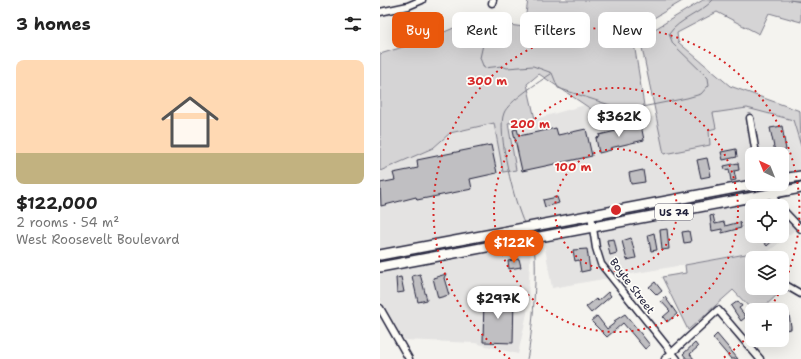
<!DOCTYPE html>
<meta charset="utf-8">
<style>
body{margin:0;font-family:"Shantell Sans",sans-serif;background:#f2f2f2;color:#222;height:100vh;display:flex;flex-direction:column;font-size:15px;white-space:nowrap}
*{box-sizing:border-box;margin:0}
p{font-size:13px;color:#767676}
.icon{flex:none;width:22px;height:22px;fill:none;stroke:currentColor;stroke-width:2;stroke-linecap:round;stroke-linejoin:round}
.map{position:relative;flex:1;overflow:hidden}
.drawer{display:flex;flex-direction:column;background:#fff;width:380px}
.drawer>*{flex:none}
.guide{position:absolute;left:12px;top:12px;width:349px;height:36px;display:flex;gap:8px}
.needle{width:26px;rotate:317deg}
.fabs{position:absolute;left:365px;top:147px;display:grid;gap:8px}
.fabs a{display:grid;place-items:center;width:44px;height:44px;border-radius:8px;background:#fff;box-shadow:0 4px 16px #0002;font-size:20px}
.price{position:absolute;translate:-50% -34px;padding:0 9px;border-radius:14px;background:#fff;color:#222;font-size:13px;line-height:26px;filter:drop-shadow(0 1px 2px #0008)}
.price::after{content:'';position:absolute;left:50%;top:24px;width:12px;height:9px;margin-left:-6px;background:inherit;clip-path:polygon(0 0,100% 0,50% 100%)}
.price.on{background:#ea580c;color:#fff}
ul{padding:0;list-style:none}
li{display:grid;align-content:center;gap:8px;height:212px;padding:0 16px}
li+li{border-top:1px solid #e0e0e0}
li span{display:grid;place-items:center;height:124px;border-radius:8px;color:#555}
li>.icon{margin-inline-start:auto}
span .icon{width:72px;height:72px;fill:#fffc;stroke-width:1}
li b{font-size:17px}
h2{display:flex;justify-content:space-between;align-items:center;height:48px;padding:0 16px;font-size:17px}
.pill{padding:0 14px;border-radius:8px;background:#fff;box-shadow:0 4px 16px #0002;font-size:14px;line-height:36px}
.pill.on{background:#ea580c;color:#fff}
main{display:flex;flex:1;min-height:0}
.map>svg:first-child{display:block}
.built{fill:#e4e3e2}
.green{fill:#d5d4d5;stroke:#7c7b88}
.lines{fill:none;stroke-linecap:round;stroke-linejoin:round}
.stream{stroke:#757582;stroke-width:1}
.building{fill:#c0bfc2;stroke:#22223b}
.minor-casing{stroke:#22223b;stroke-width:9}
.highway-casing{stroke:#22223b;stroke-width:12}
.minor{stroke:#fdfcf7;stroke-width:6}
.highway{stroke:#fdfcf7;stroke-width:9}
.ring{fill:none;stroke:#d62828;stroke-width:2;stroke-dasharray:2 4}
.labels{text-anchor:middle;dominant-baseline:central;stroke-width:3.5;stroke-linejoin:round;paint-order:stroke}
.shield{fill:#fdfcf7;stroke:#646373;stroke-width:1}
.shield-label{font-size:10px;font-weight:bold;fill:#22223b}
.street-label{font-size:11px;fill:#22223b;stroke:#fdfcf7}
.centre{fill:#d62828;stroke:#fdfcf7;stroke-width:2}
.ring-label{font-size:12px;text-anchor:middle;font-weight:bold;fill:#d62828;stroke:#fdfcf7;stroke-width:3.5;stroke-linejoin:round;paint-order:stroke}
</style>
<main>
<section class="drawer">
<h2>3 homes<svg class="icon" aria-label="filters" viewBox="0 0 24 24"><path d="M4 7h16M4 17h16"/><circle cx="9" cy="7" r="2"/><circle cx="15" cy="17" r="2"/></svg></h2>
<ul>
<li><span style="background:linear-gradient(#ffd9b3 75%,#c2b280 0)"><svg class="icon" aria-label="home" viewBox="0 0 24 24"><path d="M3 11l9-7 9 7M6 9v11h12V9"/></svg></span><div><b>$122,000</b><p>2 rooms · 54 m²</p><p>West Roosevelt Boulevard</p></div></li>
</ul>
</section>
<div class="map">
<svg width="421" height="359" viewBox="0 0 421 359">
<rect width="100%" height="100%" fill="#f4f3ef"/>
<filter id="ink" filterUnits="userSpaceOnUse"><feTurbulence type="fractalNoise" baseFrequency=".025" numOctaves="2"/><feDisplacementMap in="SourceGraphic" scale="8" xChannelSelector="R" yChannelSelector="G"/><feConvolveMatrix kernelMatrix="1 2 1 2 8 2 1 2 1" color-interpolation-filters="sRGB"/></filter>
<g filter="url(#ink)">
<g class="built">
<polygon points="205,105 214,111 217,119 235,118 246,122 276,116 284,154 335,128 332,113 367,108 413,120 421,146 421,172 402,175 402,154 372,154 372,181 0,251 0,171 53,148 70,133 114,122 123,171 136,170 128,123 155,119"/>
<polygon points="385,199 391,201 396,206 372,206 372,236 402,236 402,213 416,229 381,258 376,252 172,288 164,242"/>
<polygon points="151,245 147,313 138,354 95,343 24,340 0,299 0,270"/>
</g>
<g class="green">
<polygon points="148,0 304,0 252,31 266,118 246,122 235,118 217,119 214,111 159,74 147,84 155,119 128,123 136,170 123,172 114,123 70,133 53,148 0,171 0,54 46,40 92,20 144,27"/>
<polygon points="323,0 421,0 421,22 389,13 379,34 337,12 297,33 298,42 350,86 420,111 421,146 413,120 367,108 333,113 336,128 329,130 330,145 284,154 260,38"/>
<polygon points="377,252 380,258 372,258 372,288 399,288 401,291 381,310 372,310 353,290 308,330 282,277 306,273 305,265"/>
</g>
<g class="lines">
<g class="stream">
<polyline points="410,0 421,2"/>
<path d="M109 17 100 58 104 68 122 66 127 68 153 66 172 73 178 88 242 109 257 108 307 98 321 94 329 85 328 78 293 44 289 34C299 19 320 14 333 0"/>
<path d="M144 223C135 205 116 131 124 113 128 102 160 81 171 74"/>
<path d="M147 359C152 341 159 258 153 243"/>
</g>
</g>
<g class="building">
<polygon points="261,125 264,140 230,148 231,150 219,153 216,138 220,137 219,135"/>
<polygon points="402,126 406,150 395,152 390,128"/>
<polygon points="176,128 178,135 206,129 212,156 142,171 133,130 137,129 139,136"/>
<polygon points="111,145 117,173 90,179 92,189 37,200 36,197 1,206 0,183 15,180 13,173 38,168 37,160"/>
<polygon points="356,149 357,157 343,160 341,152"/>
<polygon points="327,158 331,176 321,178 317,160"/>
<polygon points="358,163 359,170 354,171 356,180 351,181 349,169 345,170 344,166"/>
<polygon points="263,170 265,182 251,184 249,173"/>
<polygon points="177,197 179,203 165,207 163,200"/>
<polygon points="333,215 335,224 344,222 345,226 360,222 361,228 342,233 342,229 332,231 330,216"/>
<polygon points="287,229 289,249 282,250 280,230"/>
<polygon points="309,231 311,242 304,243 302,232"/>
<polygon points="274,233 277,250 271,251 268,235"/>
<polygon points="383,236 398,236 387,246 380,238"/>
<polygon points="251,238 256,258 247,260 242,241"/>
<polygon points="234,239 237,253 230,255 227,240"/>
<polygon points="207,249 210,270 201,272 199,260 195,261 193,250"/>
<polygon points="139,259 141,267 129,269 128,261"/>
<polygon points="40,274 47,300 38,302 32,276"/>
<polygon points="66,274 64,278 69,295 58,298 53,278"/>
<polygon points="21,277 24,292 17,293 16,278"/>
<polygon points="275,282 282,291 277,295 269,287"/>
<polygon points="228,292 231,296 211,313 206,307 216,299 218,301"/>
<polygon points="104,296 134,297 133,343 103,342"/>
<polygon points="285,297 297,314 287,322 283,317 290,311 281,301"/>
<polygon points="358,301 362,306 359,308 366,317 361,321 351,306"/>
<polygon points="408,310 411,326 411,329 405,330 402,311"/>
<polygon points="245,314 270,345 265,349 243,323 227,337 211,321 217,316 227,329 236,322 234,321"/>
<polygon points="337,334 358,359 351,359 333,338"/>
<polygon points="315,343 318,347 310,354 314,359 307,359 303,354"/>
</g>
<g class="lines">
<defs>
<g id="minor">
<polyline points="112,3 113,0"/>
<polyline points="0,12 28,6 42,0"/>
<polyline points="370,118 376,154"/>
<polyline points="391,194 399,206"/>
<polyline points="402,209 421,229"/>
<polyline points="211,215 216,248 221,264 297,359"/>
<polyline points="402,283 421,294"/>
<polyline points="0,308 29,359"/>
<polyline points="285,359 338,310 380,359"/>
</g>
<g id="highway">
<polyline points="402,179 421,176"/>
<polyline points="0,255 377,184"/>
<polyline points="0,267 421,188"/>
</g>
</defs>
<use href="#minor" class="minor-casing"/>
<use href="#highway" class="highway-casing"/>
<use href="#minor" class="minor"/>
<use href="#highway" class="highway"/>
</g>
</g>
<g class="ring">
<circle cx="236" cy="210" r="61"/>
<circle cx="236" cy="210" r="122"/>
<path d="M401 289A183 183 0 0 1 389 310M372 332A183 183 0 0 1 342 359M130 359A183 183 0 1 1 403 286"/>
</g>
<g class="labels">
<rect class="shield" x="275" y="204" width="38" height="16" rx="3"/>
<g class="shield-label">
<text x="294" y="212">US 74</text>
</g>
<g class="street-label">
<text transform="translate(252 286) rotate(53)">Boyte Street</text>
</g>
</g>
<circle cx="236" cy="210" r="6" class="centre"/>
<g class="ring-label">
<text x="107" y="85">300 m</text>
<text x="150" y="128">200 m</text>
<text x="193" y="171">100 m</text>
</g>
</svg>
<div class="fabs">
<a><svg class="needle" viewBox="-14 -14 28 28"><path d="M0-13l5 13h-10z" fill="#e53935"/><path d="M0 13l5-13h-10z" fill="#767676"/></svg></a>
<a><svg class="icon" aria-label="locate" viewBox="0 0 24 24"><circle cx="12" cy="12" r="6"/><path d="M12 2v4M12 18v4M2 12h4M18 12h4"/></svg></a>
<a><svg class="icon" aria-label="layers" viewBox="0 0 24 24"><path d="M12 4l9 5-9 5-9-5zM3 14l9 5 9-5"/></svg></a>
<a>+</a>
</div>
<b class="price" style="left:239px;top:138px">$362K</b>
<b class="price on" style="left:134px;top:264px">$122K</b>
<b class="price" style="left:118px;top:320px">$297K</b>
<div class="guide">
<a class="pill on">Buy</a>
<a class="pill">Rent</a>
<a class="pill">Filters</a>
<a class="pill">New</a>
</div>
</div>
</main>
